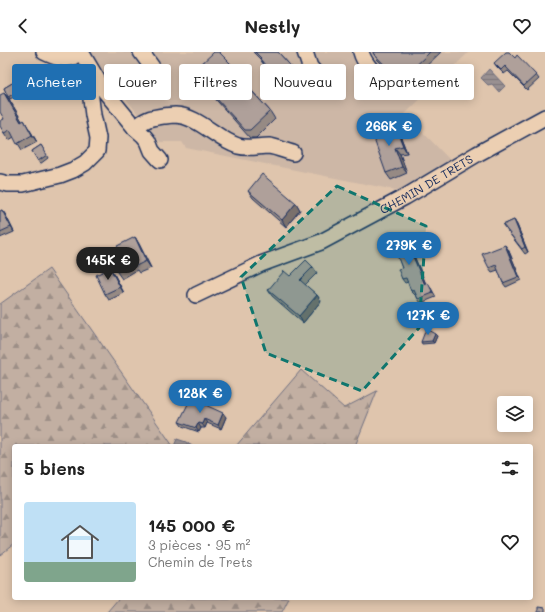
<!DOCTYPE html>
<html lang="fr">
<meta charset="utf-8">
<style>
body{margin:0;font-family:Mali,sans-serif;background:#f6f6f6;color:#222;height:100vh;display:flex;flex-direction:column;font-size:15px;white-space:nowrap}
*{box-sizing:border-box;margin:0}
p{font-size:13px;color:#767676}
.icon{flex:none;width:22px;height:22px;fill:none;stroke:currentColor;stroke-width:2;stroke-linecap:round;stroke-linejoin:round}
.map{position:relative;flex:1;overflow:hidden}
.drawer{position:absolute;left:12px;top:392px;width:521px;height:156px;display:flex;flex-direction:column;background:#fff;border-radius:4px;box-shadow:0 2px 10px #0003}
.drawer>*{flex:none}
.guide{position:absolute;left:12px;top:12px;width:521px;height:36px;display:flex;gap:8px}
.tools{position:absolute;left:497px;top:344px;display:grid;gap:8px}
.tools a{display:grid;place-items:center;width:36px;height:36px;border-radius:4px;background:#fff;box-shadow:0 2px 10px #0003;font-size:20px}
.price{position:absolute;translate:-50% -34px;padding:0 9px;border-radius:14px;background:#1f6fb2;color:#fff;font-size:13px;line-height:26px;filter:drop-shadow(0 1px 2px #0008)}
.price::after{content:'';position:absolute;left:50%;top:24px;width:12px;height:9px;margin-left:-6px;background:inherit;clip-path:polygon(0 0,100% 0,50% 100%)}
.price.current{background:#222;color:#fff}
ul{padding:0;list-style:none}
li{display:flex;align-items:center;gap:12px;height:100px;padding:0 12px}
li span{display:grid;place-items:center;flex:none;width:112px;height:80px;border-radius:4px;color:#555}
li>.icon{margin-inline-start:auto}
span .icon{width:48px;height:48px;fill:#fffc;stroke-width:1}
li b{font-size:17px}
h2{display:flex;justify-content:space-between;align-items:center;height:48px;padding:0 12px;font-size:17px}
.chip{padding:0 14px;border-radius:4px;background:#fff;box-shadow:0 2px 10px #0003;font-size:14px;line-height:36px}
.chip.current{background:#1f6fb2;color:#fff}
header{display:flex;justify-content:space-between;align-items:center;height:52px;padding:0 12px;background:#fff;font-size:18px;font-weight:700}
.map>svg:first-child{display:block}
.built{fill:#cdb7a6}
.forest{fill:url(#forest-firs);stroke:#6e6f80}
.water{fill:url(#water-rules);stroke:#67697d}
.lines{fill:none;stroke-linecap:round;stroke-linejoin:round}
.minor-casing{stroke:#1b2f5e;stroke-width:18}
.minor{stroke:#eccfb2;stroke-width:15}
.wall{fill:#968a84;stroke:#1b2f5e}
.shaded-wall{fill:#7a706c;stroke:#1b2f5e}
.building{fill:#afa09a;stroke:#1b2f5e}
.marked{fill:#0f766e;fill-opacity:0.2;stroke:#0f766e;stroke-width:3;stroke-dasharray:8 5;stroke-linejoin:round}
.labels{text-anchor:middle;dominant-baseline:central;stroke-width:3.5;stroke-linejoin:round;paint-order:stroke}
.street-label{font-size:12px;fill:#1b2f5e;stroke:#eccfb2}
</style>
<header><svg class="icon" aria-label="back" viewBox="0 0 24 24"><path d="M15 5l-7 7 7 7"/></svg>Nestly<svg class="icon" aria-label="heart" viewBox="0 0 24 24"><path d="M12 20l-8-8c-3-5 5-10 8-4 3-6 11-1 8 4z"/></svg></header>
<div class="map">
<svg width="545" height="560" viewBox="0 0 545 560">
<defs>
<pattern id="forest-firs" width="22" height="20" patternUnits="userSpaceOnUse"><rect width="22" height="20" fill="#c2afa2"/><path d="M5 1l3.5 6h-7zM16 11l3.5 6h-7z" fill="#9d8f87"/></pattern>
<pattern id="water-rules" width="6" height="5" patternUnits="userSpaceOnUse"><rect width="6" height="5" fill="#999091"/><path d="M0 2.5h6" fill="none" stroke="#7c767a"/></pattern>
</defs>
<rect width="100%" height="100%" fill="#dfc5ad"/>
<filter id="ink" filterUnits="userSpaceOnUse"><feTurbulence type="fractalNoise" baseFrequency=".025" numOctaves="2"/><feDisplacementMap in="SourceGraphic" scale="8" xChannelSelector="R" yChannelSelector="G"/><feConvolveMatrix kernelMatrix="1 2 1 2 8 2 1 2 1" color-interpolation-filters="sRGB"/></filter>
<g filter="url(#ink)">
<polygon class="built" points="91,0 469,0 405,62 450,108 400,139 186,96 182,90 160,90 93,5"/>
<g class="forest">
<polygon points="49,217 173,394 14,394 14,492 0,503 0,252"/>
<polygon points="301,318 344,356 377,339 355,394 236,394"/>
<polygon points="119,546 289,546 282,560 107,560"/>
</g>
<g class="water">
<polygon points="489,17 505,34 499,40 492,32 488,33 481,26"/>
<polygon points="177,387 186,390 192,394 174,394"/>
</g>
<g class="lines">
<defs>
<g id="minor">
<path d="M44 0C54 5 70 12 78 0"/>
<polyline points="81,0 103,37 135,76 143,83 148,89 152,99 160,108"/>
<polyline points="141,0 152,15"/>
<polyline points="305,0 310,15 330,38"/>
<path d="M361 0C365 15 380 26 390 36"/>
<path d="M135 76C145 67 150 66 163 64 167 64 171 63 175 63 199 64 216 87 238 94 249 97 258 94 269 94 277 95 285 99 293 101"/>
<polyline points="0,130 8,132 23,132 60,123 73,118 85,111 97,99 98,86 93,63 89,31 96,26"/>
<path id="s1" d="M196 243 261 212 321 190 405 145 477 102 545 65"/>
</g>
</defs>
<use href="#minor" class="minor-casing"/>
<use href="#minor" class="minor"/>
</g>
<g class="wall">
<polygon points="253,0 278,0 299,23 303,29 289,41 264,13 260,7"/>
<polygon points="373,0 441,0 404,35 377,7 373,1"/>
<polygon points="230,11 236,20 235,20 270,59 275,67 256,86 250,86 202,32 196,24 203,19 199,14"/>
<polygon points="494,11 536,23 539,27 527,38 508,19 504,22 497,15"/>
<polygon points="14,30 21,41 10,47 4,36"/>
<polygon points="4,41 9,47 22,69 28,75 37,90 22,98 14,85 9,88 4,81"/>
<polygon points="394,71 398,78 407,101 400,102 407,121 391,128 386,121"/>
<polygon points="41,93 48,106 40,112 32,99"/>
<polygon points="248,139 296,151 300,158 286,175 253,146"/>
<polygon points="2,158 5,162 14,180 0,186 0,159"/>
<polygon points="514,168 517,173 528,200 525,202 503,173"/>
<polygon points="403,181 406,185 426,232 431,236 436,245 421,251 418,247 416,243 415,243 411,239 408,230 405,231 402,227 402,216 396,200 391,202 388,198"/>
<polygon points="135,185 139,192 151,216 139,221 137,218 122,227 117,220 119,199"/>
<polygon points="508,197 521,228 506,235 503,231 498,218 492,220 489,216"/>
<polygon points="313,215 317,221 305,233 317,243 321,249 303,271 272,244 268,238 290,224"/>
<polygon points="110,216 114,222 124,241 109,248 105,242"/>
<polygon points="435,282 437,284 434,291 422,292 421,290"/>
<polygon points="202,352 226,365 221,377 207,371 205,376 201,376 199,380 182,374 179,370"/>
</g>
<g class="shaded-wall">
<polygon points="4,41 9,47 26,76 21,70"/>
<polygon points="24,68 28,75 37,90 32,83"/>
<polygon points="394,71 398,78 407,101 403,94"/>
<polygon points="395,96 400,102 407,121 402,115"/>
<polygon points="296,151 300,158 286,175 282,168"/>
<polygon points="2,158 5,162 14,180 11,175"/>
<polygon points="514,168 517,173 528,200 525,195"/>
<polygon points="403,181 406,185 428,237 425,233"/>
<polygon points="135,185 139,192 151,216 146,209"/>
<polygon points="505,193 508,197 521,228 518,225"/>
<polygon points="110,216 114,222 124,241 120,235"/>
<polygon points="317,243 321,249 303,271 299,264"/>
<polygon points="435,282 437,284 434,291 432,289"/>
<polygon points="223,361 226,365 221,377 218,373"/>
<polygon points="204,367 207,371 205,376 202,372"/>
<polygon points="198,371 201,376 199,380 196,376"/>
</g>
<g class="building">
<polygon points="214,0 219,0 230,11 228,13 270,59 250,78 245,78 196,24 203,18 199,14"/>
<polygon points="255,0 278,0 299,23 285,36 260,7 261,6"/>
<polygon points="373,0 430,0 400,29 373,1"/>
<polygon points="506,0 509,0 515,6 517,3 536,23 524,34 505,14 501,18 494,11"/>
<polygon points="14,30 19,39 8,45 4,36"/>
<polygon points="4,41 21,70 24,68 32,83 17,92 10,78 4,81 0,74 0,69 4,67 0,60 0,43"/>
<polygon points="394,71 403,94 395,96 402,115 386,121 375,90 380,76"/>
<polygon points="41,93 47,103 38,109 32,99"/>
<polygon points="262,122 296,151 282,168 248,139"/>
<polygon points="2,158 11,175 0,180 0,159"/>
<polygon points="514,168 525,195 522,197 503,173"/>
<polygon points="403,181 425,233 428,231 433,241 418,247 414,238 411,239 406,226 402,227 398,217 402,216 394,195 388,198 384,189"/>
<polygon points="135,185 146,209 134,215 133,212 117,220 109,204 119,199 117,194"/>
<polygon points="505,193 518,225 503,231 496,213 489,216 482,202"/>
<polygon points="306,208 313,215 300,228 317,243 299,264 268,238 284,219 290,224"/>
<polygon points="110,216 120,235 105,242 96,223"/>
<polygon points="426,277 435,282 432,289 421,290"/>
<polygon points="191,346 201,351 223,361 218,373 204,367 202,372 198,371 196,376 179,370"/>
<polygon points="538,555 545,556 545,560 538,560"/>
</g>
</g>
<path class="marked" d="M337 134 426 174 419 276 362 339 266 301 241 225Z"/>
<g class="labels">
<g class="street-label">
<text stroke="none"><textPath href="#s1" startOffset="256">CHEMIN DE TRETS</textPath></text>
</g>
</g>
</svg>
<div class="tools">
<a><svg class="icon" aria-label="layers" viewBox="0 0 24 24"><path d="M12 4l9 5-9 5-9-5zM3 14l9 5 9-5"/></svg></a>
</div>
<b class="price" style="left:389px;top:95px">266K €</b>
<b class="price" style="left:409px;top:214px">279K €</b>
<b class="price current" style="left:108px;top:229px">145K €</b>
<b class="price" style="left:428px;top:284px">127K €</b>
<b class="price" style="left:200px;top:362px">128K €</b>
<div class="guide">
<a class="chip current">Acheter</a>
<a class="chip">Louer</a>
<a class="chip">Filtres</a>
<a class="chip">Nouveau</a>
<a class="chip">Appartement</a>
</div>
<section class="drawer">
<h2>5 biens<svg class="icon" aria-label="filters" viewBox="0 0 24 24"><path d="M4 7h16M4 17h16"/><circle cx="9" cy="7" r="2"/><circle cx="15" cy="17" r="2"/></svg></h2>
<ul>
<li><span style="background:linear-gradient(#bfe0f5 75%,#7fa58c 0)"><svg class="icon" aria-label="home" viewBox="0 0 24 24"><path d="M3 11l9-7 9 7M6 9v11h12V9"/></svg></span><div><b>145 000 €</b><p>3 pièces · 95 m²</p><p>Chemin de Trets</p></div><svg class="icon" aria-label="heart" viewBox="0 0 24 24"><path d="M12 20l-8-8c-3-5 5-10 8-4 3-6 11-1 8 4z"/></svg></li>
</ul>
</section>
</div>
